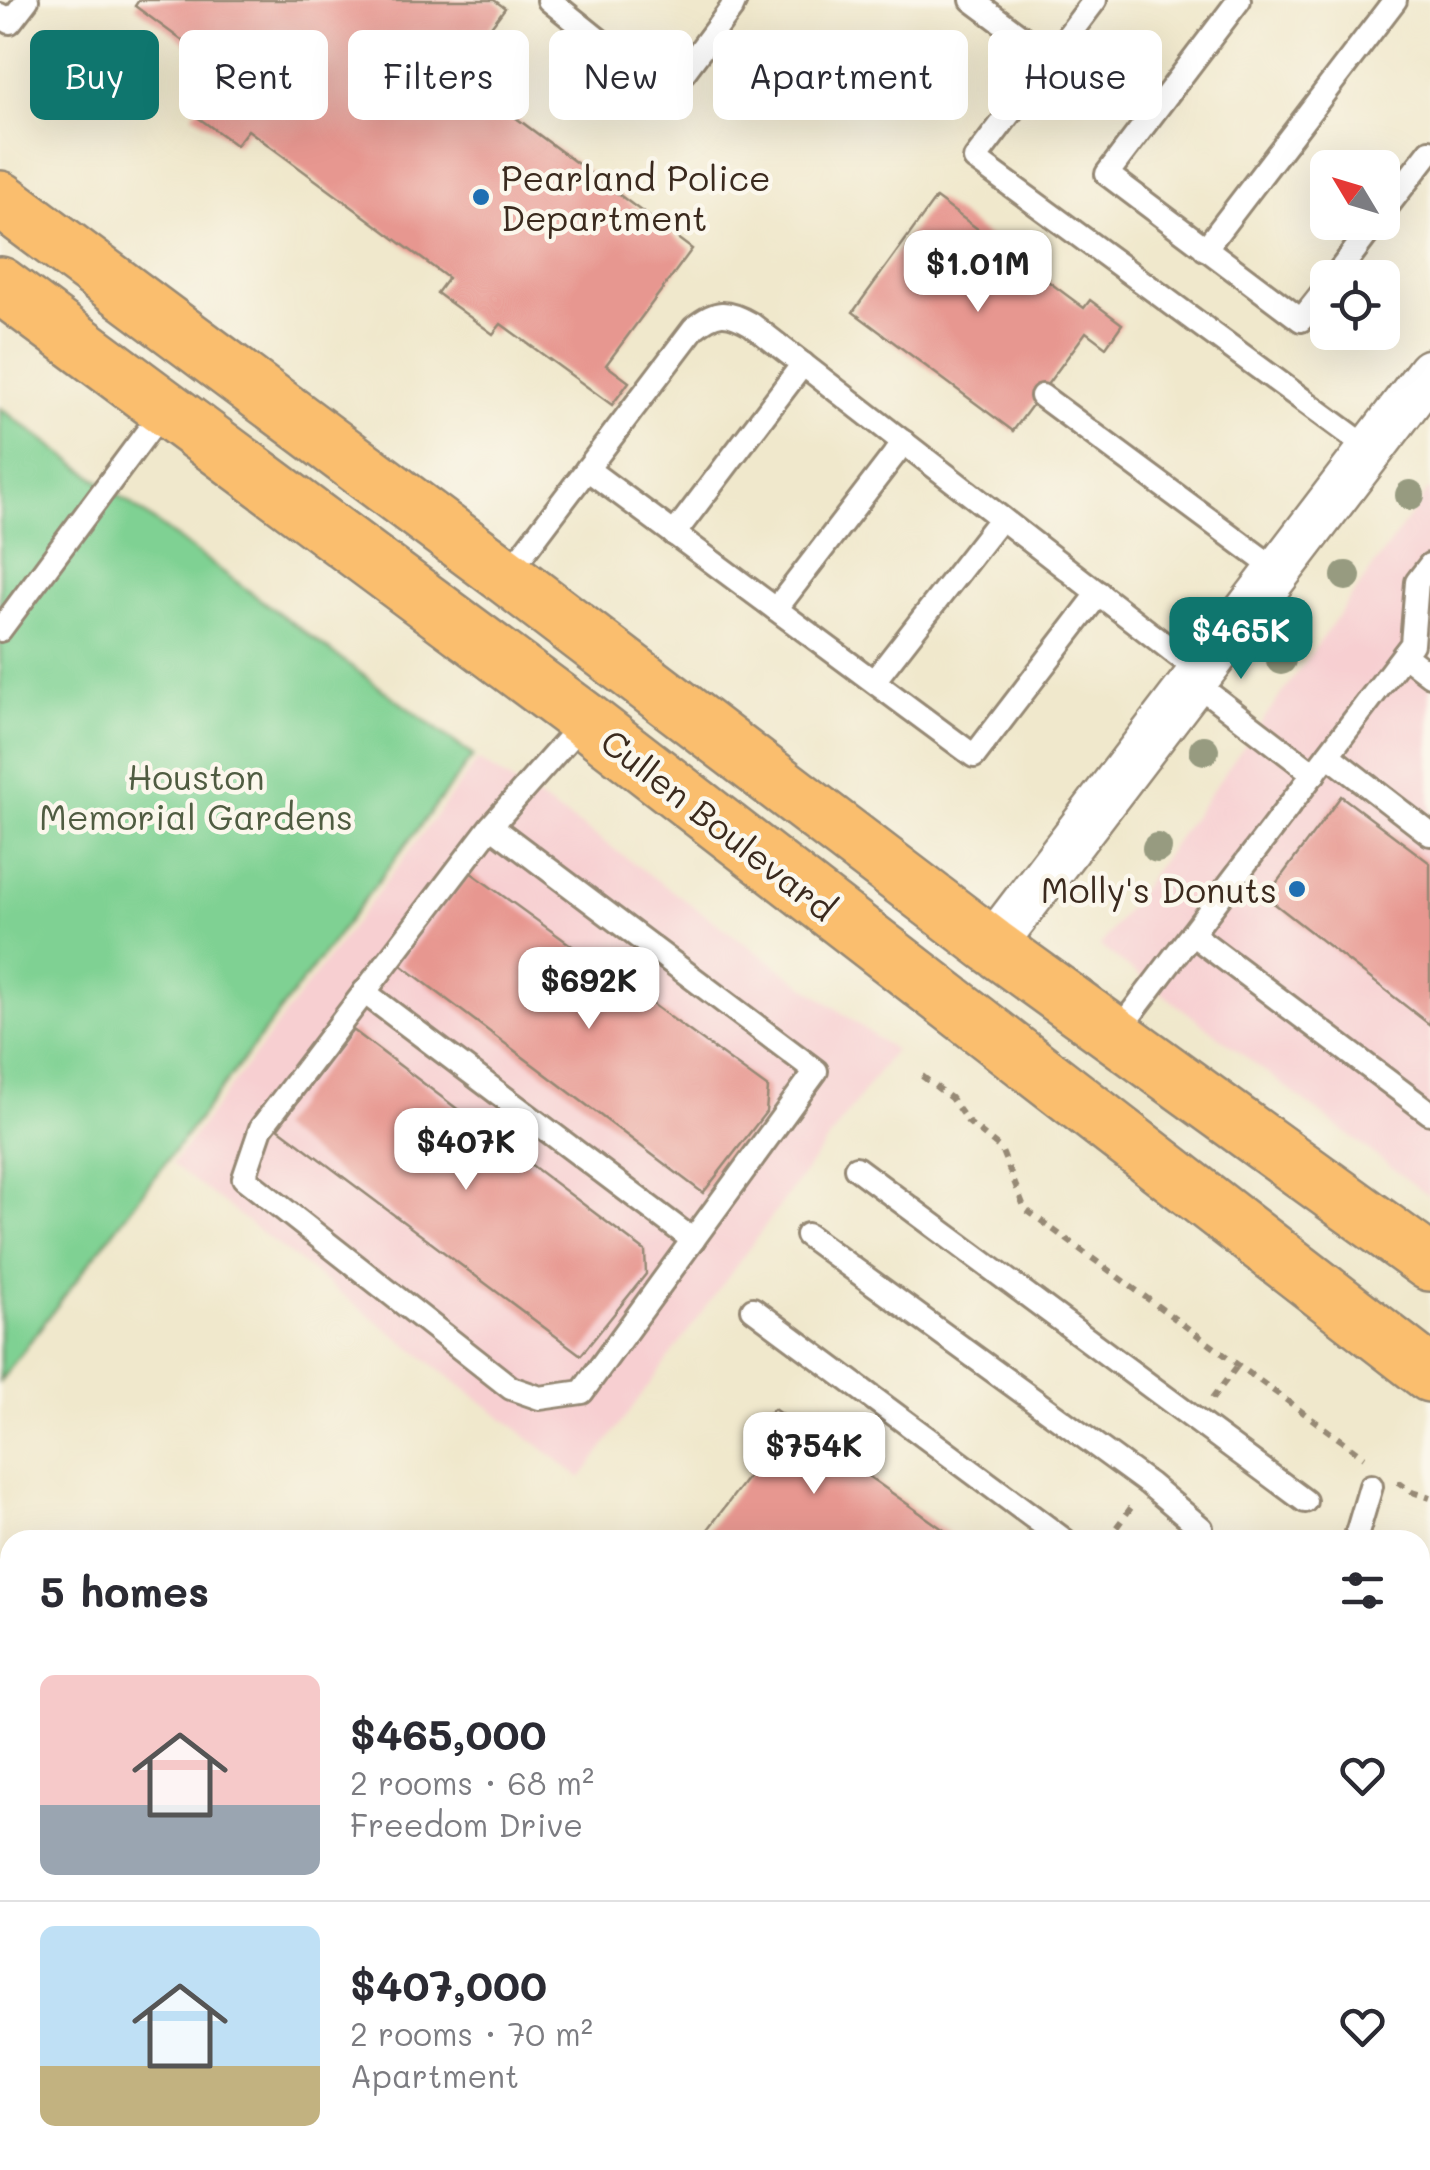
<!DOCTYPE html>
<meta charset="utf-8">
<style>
body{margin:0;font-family:Mali,sans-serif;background:#f7f7f7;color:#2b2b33;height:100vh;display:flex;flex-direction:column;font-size:38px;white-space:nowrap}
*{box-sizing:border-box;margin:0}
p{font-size:32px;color:#7c7c81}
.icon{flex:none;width:55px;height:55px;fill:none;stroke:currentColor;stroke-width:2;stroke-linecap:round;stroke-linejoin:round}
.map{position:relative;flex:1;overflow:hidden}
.panel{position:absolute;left:0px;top:1530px;width:1430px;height:640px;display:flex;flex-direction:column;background:#fff;border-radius:30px 30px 0 0;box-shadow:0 10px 40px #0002}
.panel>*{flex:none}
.top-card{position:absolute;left:30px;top:30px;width:1370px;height:90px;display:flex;gap:20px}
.needle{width:65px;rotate:308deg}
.tools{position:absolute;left:1310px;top:150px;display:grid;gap:20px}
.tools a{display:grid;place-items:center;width:90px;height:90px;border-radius:15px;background:#fff;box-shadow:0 10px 40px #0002;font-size:50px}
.price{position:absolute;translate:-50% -85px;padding:0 22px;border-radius:20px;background:#fff;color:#222;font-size:32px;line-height:65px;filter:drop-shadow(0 2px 5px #0008)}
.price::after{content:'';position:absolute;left:50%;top:60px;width:30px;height:22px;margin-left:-15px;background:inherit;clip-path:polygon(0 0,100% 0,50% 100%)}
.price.selected{background:#0f766e;color:#fff}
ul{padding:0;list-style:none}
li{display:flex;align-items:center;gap:30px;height:250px;padding:0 40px}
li+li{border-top:2px solid #e1e1e2}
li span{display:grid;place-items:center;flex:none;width:280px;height:200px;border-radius:15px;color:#555}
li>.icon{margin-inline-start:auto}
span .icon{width:120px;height:120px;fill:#fffc;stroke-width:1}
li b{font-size:42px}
h2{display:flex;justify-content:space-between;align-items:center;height:120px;padding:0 40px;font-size:42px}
.tag{padding:0 35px;border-radius:15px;background:#fff;box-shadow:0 10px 40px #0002;font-size:35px;line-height:90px}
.tag.selected{background:#0f766e;color:#fff}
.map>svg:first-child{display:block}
.built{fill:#f7cfd1}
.green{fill:#7fd193;stroke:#5d7e58;stroke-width:2.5}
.building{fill:#e79790}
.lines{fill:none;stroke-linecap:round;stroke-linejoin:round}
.lane-casing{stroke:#968975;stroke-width:28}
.street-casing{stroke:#968975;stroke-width:50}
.primary-casing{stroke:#968975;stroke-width:60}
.path{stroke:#968975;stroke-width:6;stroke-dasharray:8 8;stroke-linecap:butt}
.lane{stroke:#fff;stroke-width:22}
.street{stroke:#fff;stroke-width:45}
.primary{stroke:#fabe6e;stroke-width:55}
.tree{fill:#979b80}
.poi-dot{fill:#1f6fb2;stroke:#fbf7ec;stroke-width:4}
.labels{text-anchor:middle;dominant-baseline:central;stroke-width:9;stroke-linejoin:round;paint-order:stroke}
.poi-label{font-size:35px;fill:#3b2a1e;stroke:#fbf7ec;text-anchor:start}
.park-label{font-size:35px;fill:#4f5c41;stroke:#fbf7ec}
.street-label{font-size:35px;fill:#3b2a1e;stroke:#fbf7ec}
</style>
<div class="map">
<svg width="1430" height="2170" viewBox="0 0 1430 2170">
<rect width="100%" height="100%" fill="#fbf7ec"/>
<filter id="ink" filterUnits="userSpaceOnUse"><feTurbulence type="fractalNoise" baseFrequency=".01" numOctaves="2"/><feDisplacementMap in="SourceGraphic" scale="20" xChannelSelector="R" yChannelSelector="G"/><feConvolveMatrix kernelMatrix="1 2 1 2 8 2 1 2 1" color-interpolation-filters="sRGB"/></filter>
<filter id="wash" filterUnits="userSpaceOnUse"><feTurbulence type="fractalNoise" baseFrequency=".0048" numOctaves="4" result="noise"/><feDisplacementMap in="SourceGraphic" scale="40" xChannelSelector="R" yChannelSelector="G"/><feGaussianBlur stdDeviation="2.25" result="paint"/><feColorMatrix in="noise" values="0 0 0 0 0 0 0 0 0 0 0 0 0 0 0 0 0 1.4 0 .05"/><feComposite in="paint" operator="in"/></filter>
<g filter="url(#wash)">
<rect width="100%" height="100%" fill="#f0e8cc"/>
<g class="built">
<polygon points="1430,488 1430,1197 1100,946"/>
<polygon points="478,760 590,832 894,1050 581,1478 172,1164"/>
<polygon points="1430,1735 1430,1913 1420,1906 1420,1748"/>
<polygon points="1420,1910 1430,1917 1430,2170 1155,2170 1142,2160 1420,2160"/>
</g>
<polygon class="green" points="0,408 473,756 0,1381"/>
<g id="blocks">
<g class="building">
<polygon points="139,0 494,0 505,8 456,73 692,249 606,365 629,382 612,405 501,324 493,334 437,293 448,278 248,130 236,145 193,114 225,72 135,6"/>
<polygon points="936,198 1084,308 1090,300 1122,324 1106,347 1086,332 1013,431 853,312"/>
<polygon points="1341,796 1430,863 1430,1025 1266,897"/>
<polygon points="470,872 768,1088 766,1112 703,1193 400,964"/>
<polygon points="353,1030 645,1251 646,1274 581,1355 278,1128"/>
<polygon points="774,1409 958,1540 700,1540 765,1454 754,1427"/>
<polygon points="1430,1808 1430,1838 1420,1830 1420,1821"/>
<polygon points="1420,1919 1430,1926 1430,1980 1420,1972"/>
<polygon points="1315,2160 1384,2160 1397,2170 1313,2170 1310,2167"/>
</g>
</g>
</g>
<g filter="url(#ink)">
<use href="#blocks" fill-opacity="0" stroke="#968975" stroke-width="2.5"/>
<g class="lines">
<defs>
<g id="lane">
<polyline points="549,0 651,82 667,86 684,72 731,9 735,0"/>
<polyline points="972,0 1051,59"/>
<polyline points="1095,0 975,159 1371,450"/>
<polyline points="1239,0 1107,174 1301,320 1328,286"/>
<polyline points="0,15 10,22 27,0"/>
<polyline points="1382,213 1430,151"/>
<polyline points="1205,249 1395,0"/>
<polyline points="1334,278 1376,222"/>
<polyline points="1042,396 1278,571"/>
<polyline points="587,469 974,756 1099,593"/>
<polyline points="674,534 803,364"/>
<path d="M506 576 694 328C716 310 727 310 751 324L1201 673"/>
<polyline points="776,609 904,442"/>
<polyline points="0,630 165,408"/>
<polyline points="1404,655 1430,675"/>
<polyline points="874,681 1001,518"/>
<polyline points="1194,682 1314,774"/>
<polyline points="1328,755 1430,834"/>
<polyline points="491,826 261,1128 244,1178 511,1388 540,1398 582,1392 816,1071 491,826 585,720"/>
<polyline points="1192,934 1430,1113"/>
<polyline points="364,992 693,1240"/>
<polyline points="1115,1035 1412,644 1417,582 1430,565"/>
<polyline points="856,1168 1305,1501"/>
<polyline points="807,1235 1149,1484 1201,1528"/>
<polyline points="753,1309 1064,1540"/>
<polyline points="1355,1540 1371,1486"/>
<polyline points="1420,1790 1430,1777"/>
<polyline points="1420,1892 1430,1899"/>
<polyline points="1420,2054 1430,2062"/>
<polyline points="1271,2170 1278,2160"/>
</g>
<polyline id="street" points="992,946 1430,372"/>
<g id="primary">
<polyline points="0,199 506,576 992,946 1430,1263"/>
<polyline points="0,285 585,720 1430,1374"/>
</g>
</defs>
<use href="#lane" class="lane-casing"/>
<use href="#street" class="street-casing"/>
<use href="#primary" class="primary-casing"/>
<g class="path">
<polyline points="922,1076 951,1098 968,1122 1001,1149 1025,1209 1364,1457"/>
<polyline points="1212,1399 1238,1365"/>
<polyline points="1398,1482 1412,1492 1430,1498"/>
<polyline points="1107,1540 1133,1505"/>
</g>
<use href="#lane" class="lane"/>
<use href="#street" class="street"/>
<use href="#primary" class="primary"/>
</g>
<g class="tree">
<circle cx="1410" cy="495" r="15"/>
<circle cx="1346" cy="576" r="15"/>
<circle cx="1281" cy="660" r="15"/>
<circle cx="1204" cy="750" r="15"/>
<circle cx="1157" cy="848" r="15"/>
</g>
</g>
<g class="poi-dot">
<circle cx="481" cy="197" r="10"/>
<circle cx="1297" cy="889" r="10"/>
</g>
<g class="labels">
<g class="poi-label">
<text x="501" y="177">Pearland Police<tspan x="501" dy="40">Department</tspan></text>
<text x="1277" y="889" text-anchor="end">Molly's Donuts</text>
</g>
<g class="park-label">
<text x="196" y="776">Houston<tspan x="196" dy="40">Memorial Gardens</tspan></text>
</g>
<g class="street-label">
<text transform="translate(719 824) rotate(38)">Cullen Boulevard</text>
</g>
</g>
</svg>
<div class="tools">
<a><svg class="needle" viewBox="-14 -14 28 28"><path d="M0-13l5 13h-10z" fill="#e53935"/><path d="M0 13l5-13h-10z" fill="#7c7c81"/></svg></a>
<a><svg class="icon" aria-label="locate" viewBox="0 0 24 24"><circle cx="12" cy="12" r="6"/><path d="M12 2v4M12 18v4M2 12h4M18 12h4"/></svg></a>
</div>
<b class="price" style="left:978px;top:315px">$1.01M</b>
<b class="price selected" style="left:1241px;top:682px">$465K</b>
<b class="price" style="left:589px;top:1032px">$692K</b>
<b class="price" style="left:466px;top:1193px">$407K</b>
<b class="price" style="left:814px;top:1497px">$754K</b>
<div class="top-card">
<a class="tag selected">Buy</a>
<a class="tag">Rent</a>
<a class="tag">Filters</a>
<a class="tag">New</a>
<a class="tag">Apartment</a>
<a class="tag">House</a>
</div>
<section class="panel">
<h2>5 homes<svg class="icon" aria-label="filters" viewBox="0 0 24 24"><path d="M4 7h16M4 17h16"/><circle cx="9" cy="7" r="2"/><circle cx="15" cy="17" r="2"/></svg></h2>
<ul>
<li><span style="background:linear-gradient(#f6c9c9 65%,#9aa5b1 0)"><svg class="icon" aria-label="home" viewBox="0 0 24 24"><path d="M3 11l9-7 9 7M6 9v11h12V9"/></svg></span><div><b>$465,000</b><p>2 rooms · 68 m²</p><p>Freedom Drive</p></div><svg class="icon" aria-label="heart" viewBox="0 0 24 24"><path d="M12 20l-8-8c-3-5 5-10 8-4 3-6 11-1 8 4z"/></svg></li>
<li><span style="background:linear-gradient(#bfe0f5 70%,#c2b280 0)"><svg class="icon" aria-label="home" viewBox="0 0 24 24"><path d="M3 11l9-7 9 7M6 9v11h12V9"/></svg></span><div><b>$407,000</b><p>2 rooms · 70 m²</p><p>Apartment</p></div><svg class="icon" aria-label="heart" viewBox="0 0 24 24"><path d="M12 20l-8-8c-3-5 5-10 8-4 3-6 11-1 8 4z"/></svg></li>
</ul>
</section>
</div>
